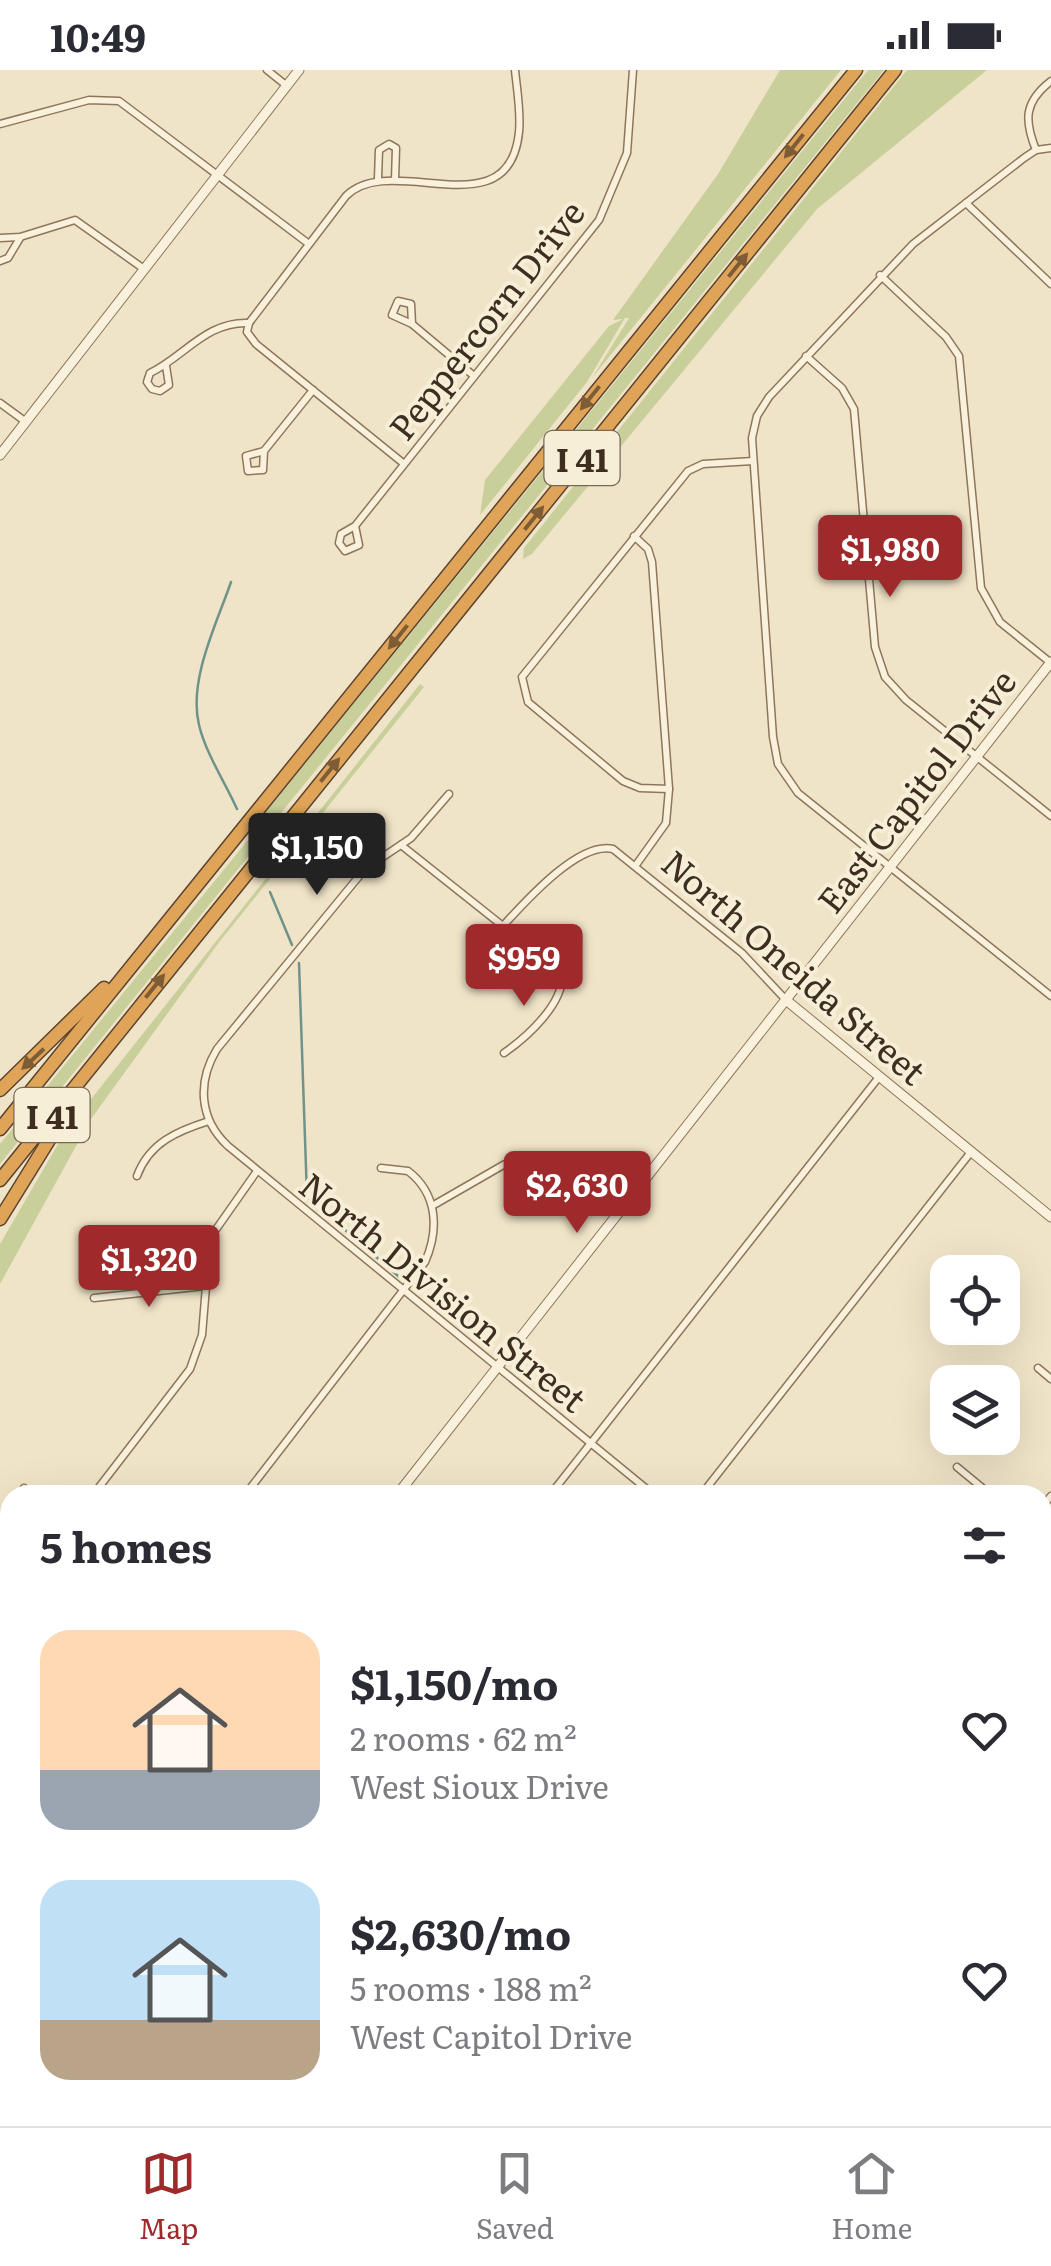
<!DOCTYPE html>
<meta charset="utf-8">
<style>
body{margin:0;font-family:Literata,serif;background:#f2f2f3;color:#2b2b33;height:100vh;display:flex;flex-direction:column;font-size:38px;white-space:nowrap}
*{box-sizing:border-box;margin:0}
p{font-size:32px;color:#7c7c81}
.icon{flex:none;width:55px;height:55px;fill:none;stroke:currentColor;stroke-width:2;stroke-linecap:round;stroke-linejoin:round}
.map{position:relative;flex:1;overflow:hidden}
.drawer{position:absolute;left:0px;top:1415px;width:1052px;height:642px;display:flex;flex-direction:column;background:#fff;border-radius:30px 30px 0 0;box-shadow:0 10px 40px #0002}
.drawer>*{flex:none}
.buttons{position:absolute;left:930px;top:1185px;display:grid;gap:20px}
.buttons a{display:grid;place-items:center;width:90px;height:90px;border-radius:20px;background:#fff;box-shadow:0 10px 40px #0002;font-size:50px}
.price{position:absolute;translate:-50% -85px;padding:0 22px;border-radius:10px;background:#9e2a2b;color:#fff;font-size:32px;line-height:65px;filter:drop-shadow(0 2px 5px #0008)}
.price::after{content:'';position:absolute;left:50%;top:60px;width:30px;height:22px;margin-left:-15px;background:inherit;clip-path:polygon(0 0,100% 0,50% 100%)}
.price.active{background:#222;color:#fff}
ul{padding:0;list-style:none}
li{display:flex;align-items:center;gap:30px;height:250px;padding:0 40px}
li span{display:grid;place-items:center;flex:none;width:280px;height:200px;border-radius:30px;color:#555}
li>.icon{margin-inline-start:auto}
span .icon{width:120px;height:120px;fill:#fffc;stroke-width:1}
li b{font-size:42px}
h2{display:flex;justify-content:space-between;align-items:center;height:120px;padding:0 40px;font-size:42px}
.status{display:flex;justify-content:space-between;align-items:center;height:70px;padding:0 50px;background:#fff;direction:ltr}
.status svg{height:28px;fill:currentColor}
.tabs{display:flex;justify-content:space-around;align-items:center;height:140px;border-top:2px solid #e1e1e2;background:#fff;font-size:28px;color:#7c7c81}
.tabs a{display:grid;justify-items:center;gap:5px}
.tabs .active{color:#9e2a2b}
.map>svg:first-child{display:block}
.green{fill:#c9cf9b}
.cemetery{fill:#bfc49a}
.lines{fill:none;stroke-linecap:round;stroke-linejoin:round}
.stream{stroke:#6f938a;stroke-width:2.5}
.minor-casing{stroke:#8d765c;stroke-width:9}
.tertiary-casing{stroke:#8d765c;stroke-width:11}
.primary-casing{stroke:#5b4430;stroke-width:12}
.motorway-casing{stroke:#5b4430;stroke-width:15}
.minor{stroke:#faf1dc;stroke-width:6}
.tertiary{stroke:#faf1dc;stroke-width:9}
.primary{stroke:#f3d9a0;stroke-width:10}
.motorway{stroke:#e0a458;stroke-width:12}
.oneway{fill:#7e5d36}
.labels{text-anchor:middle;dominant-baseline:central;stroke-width:8;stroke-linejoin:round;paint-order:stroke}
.shield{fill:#f7eed8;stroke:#756857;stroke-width:2.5}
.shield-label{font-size:32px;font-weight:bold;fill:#3d2e20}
.street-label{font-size:35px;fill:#3d2e20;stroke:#f7eed8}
</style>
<div class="status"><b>10:49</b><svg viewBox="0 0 49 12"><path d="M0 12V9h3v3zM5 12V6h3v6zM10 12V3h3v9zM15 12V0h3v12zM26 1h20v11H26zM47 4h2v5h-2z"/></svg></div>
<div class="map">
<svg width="1051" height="2056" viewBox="0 0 1051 2056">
<rect width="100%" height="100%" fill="#f0e4c8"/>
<g class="green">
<polygon points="780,0 841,0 592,308 629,248 625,248 587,312 480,445 485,410 609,256 623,249 613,250 718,104"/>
<polygon points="868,0 884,0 264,764 258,757 265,743"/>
<polygon points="907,0 987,0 817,139 532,484 523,489 524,478"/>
<polygon points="420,614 424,617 220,871 91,1049 0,1214 0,1174 65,1062"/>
<polygon points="248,770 255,771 251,783 0,1094 0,1074"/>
</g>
<polygon class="cemetery" points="34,2048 589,2048 582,2056 28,2056"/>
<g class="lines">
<g class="stream">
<path d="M231 512C217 553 188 610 199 655 206 684 225 712 237 739"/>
<polyline points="270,822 292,875"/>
<polyline points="299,893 307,1127 404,1211"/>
</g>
<defs>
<g id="minor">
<polyline points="267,0 287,16"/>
<polyline points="0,54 89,30 119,31 309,174"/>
<polyline points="1051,78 1036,80 1024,88 913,174 769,327 757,346 752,368 773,667 778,694 798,723 1051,926"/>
<path d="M1036 80C1024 50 1024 32 1051 11"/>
<polyline points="378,108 379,80 389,74 396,78 395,110"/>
<polyline points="966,133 1051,214"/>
<polyline points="0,168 20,167 75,150 144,199"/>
<polyline points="0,191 8,188 20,168"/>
<polyline points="880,205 946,267 959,286 981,518 1000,552 1051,593"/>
<path d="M249 253 346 126C391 80 509 162 519 62 521 42 517 20 515 0"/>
<polyline points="249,253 247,262 256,274 403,393"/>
<polyline points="412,254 392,245 398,231 411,234 412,254 474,306"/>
<polyline points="806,286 842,318 854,339 875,577 885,607 906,630 1051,746"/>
<path d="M166 296 169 315 160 321 152 319 147 312 150 303C184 287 206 251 249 253"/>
<polyline points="0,333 26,352"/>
<polyline points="264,381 263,400 248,401 246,386 264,381 313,320"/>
<polyline points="355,456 359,475 345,481 339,473 341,464 355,456 599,150 627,83 633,0"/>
<polyline points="634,466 648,479 652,492 669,719 666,753 636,795"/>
<polyline points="669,719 640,718 623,711 528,632 522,607 688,401 703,394 753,391"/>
<path d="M449 724 411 768 365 799 217 979C197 1012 199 1049 228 1076L654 1425"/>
<path d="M401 775 562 903C565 933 527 967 504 983"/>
<path d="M501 858C524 833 578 771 613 779L742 883 786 930"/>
<path d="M137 1106C149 1073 177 1061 209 1051"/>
<polyline points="432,1136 505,1094"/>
<polyline points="94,1228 205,1216"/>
<polyline points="1038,1298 1051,1309"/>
<polyline points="957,1397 991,1425"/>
<polyline points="24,1418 32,1425"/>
<polyline points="93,1425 190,1299 202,1265 210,1168 257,1101"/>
<path d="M245 1425 425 1192C439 1160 438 1124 408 1101L381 1098"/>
<polyline points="550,1425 879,1007"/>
<polyline points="701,1425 971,1082"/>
<polyline points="1042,1437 1051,1426"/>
<polyline points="1042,1710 1051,1707"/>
<polyline points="0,1973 10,1961"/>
<polyline points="698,2056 704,2048"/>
</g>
<g id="tertiary">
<polyline points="0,385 299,0"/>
<polyline points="786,930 1051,1147"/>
<polyline points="397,1425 1051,592"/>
<polyline points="0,1917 10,1905"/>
</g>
<g id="primary">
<polyline points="0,1495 10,1503"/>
<polyline points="0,1514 10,1522"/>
<polyline points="666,2048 676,2056"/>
</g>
<g id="motorway">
<polyline points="0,1020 104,918"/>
<polyline points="0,1059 856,0"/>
<polyline points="0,1110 895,0"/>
<polyline points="0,1149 75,1028"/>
</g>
</defs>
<use href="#minor" class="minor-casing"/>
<use href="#tertiary" class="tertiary-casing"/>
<use href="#primary" class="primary-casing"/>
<use href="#motorway" class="motorway-casing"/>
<use href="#minor" class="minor"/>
<use href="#tertiary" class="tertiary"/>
<use href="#primary" class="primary"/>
<use href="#motorway" class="motorway"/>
</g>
<defs><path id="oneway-solid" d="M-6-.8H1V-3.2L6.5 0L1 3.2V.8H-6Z" transform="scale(2.5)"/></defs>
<g class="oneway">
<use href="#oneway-solid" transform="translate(794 76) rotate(129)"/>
<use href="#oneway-solid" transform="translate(738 195) rotate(-51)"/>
<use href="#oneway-solid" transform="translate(590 328) rotate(129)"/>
<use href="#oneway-solid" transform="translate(534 448) rotate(-51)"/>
<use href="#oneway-solid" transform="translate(398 567) rotate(129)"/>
<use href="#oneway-solid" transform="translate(330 700) rotate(-51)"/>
<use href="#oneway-solid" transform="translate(155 916) rotate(-51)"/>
<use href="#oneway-solid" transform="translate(33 989) rotate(137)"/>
</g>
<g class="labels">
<g class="shield">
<rect x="544.5" y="361" width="75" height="54" rx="8"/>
<rect x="14.5" y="1018" width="75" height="54" rx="8"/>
</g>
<g class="shield-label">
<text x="582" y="388">I 41</text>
<text x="52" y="1045">I 41</text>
</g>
<g class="street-label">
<text transform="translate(485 249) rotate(-52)">Peppercorn Drive</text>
<text transform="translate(915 720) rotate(-52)">East Capitol Drive</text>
<text transform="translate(795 896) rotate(41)">North Oneida Street</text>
<text transform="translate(444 1221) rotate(39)">North Division Street</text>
</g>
</g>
</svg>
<div class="buttons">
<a><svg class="icon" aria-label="locate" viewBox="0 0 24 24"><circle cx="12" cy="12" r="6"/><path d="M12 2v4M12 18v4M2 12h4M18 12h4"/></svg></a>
<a><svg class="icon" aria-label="layers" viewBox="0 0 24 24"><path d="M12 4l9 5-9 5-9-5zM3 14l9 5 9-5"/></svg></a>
</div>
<b class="price" style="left:890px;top:530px">$1,980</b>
<b class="price active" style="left:317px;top:828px">$1,150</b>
<b class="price" style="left:524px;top:939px">$959</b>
<b class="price" style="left:577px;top:1166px">$2,630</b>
<b class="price" style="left:149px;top:1240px">$1,320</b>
<section class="drawer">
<h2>5 homes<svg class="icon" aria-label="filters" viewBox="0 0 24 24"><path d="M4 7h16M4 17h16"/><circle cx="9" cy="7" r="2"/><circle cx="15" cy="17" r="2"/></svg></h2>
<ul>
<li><span style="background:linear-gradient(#ffd9b3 70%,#9aa5b1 0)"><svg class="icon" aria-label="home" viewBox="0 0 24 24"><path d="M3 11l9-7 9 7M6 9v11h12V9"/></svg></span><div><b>$1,150/mo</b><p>2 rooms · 62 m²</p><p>West Sioux Drive</p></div><svg class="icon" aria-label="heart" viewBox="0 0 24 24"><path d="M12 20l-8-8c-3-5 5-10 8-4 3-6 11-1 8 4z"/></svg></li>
<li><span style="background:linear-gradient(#bfe0f5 70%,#b9a48a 0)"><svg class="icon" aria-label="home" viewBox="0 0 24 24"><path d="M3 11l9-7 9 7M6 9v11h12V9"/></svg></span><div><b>$2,630/mo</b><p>5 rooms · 188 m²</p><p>West Capitol Drive</p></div><svg class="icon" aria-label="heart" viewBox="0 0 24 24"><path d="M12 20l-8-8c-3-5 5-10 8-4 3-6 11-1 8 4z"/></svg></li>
</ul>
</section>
</div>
<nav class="tabs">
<a class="active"><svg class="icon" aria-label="map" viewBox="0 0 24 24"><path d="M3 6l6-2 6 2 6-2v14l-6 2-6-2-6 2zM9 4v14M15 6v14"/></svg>Map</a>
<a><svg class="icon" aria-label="saved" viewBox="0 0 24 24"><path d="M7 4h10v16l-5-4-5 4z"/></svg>Saved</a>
<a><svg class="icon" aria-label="home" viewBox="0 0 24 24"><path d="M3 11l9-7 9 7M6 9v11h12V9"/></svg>Home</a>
</nav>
